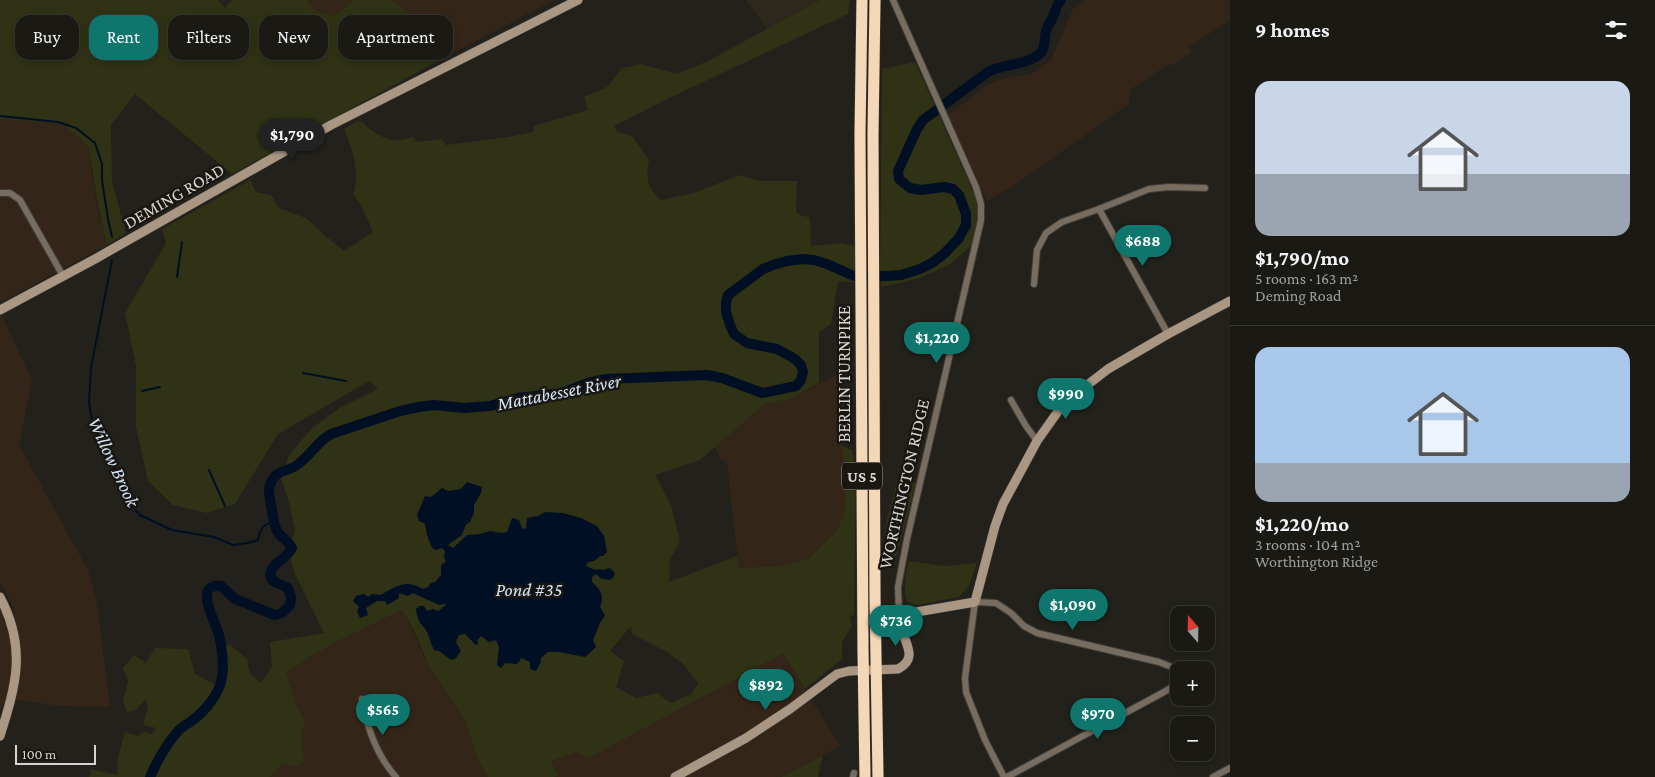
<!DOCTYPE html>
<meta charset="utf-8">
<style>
body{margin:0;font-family:"Crimson Pro",serif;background:#23221d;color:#f1f3f6;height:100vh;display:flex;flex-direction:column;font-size:19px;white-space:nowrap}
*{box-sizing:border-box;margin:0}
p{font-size:16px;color:#9fa0a0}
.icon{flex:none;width:28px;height:28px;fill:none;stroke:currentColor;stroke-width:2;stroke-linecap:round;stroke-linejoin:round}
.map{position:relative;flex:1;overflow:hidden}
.sheet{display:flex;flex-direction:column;background:#1a1914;width:425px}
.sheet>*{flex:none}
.top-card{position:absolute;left:15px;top:15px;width:475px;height:45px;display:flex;gap:10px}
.needle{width:32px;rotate:340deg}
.buttons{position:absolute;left:1170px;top:606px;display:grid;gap:10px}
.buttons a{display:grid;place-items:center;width:45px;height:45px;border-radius:10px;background:#1a1914;box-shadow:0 2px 8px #0003,0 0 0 1px #383834;font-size:25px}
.scale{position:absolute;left:15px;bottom:12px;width:81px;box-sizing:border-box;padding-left:5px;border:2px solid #d6d4d0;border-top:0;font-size:14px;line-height:18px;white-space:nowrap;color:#d6d4d0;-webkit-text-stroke:4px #1a1712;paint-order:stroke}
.price{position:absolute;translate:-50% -42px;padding:0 11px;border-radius:18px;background:#0f766e;color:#fff;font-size:16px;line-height:32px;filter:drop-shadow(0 1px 2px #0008)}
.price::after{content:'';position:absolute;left:50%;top:30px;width:15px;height:11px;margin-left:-8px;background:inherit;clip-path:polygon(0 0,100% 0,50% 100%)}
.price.active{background:#222;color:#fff}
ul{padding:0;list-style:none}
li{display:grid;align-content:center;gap:10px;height:265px;padding:0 25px}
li+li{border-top:1px solid #383834}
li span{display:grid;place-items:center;height:155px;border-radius:15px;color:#555}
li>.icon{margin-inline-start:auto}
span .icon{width:90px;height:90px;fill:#fffc;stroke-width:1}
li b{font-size:21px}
h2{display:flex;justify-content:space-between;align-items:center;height:60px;padding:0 25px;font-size:21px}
.pill{padding:0 18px;border-radius:15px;background:#1a1914;box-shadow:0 2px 8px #0003,0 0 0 1px #383834;font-size:18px;line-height:45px}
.pill.active{background:#0f766e;color:#fff}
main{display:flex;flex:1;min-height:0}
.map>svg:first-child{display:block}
.built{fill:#2d271c}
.industrial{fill:#342519}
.green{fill:#2f3214;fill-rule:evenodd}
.water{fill:#000f23}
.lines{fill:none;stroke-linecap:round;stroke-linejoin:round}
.stream{stroke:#000f23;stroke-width:2}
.river{stroke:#000f23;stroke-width:10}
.street-casing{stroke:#403e38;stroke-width:8}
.secondary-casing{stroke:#403e38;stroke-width:10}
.highway-casing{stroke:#403e38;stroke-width:12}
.street{stroke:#776c60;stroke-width:6}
.secondary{stroke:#a99783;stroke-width:9}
.highway{stroke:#f3d7b7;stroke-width:11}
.labels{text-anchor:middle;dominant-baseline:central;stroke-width:5;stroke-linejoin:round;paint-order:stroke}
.shield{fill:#1a1712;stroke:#9e9b97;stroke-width:1}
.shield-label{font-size:16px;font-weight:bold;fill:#d6d4d0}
.street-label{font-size:18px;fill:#d6d4d0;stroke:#1a1712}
.water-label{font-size:19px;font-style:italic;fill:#d3e6f9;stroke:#1a1712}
</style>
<main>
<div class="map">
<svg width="1230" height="777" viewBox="0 0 1230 777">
<rect width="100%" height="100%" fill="#23211b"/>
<polygon class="built" points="746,0 820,0 767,29"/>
<g class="industrial">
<polygon points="307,0 354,0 334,16 315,10"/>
<polygon points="393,0 555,0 443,58 435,37"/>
<polygon points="1086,0 1230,0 1230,20 1189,47 1192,52 1171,66 1169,64 1130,90 1129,104 1013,186 987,201 947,115 970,99 986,85 1008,77 1031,74 1051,60 1073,9"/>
<polygon points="0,119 64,124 89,147 91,170 99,215 107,245 0,303"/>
<polygon points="2,316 32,380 19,445 88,570 97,603 110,707 60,706 19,700 2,705 0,710 0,609 4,616 16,612 0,582 0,317"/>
<polygon points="842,372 845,387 841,434 846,482 844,514 837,530 808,559 780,566 739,569 727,463 720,459 715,447 765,404 790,399"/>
<polygon points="402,610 430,668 464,718 477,758 488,777 270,777 283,763 299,767 304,760 301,735 304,722 296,704 286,672 330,645"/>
<polygon points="783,654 840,746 781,777 554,777 558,775 551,761 576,752 589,758"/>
</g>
<g class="green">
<path d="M0 0H218L225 8 232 0H307L315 10 334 16 354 0H393L435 37 443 58 232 174 135 94 111 125 112 182 126 233 107 245C99 213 93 180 89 147L63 124 0 119Z"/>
<path d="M820 0H850L848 14 665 100 614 126 617 132 632 136 649 160C646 179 646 186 661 200L694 193 739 175 760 181H797L796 212 802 216 810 217 811 246 842 243 858 247 857 282H838L831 324 819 332V383L790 399 765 404 700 460 655 475 671 505 680 542 670 559 669 582 737 556 739 568 780 566 808 559 837 530 844 514 846 482 842 446 852 450 856 471 854 615 850 616 852 626 842 642V659L805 689 783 654 589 758 576 752 551 761 558 775 554 777H488L477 758 464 718 430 668 415 633 402 610 330 645 286 672 296 704 305 722 301 735 304 760 299 767 283 763 270 777H89L91 769 117 775 118 757 125 732 138 736 144 732 152 734 156 728 143 725 148 707 146 699 136 710 127 712 123 701 128 681 123 668 134 655 146 663 155 648 188 649 195 674 220 687 222 650 229 644 247 659 250 674 261 683 272 667 270 642 324 633 294 572 289 551 295 531 290 505 281 478 289 455 312 428 341 407 378 389 369 381 278 434 235 504 207 513 173 505 148 481 136 427V366L125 313 166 243 162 229 250 180 256 192 271 195 279 208 306 218 322 233 344 251 373 232 361 205 353 194C361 173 352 148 344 129L357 121 363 122C368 130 384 139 394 140 400 141 408 138 414 137L416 142 442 139 446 145 508 137 533 132 534 126 588 110 584 97 607 87 622 68 641 64 677 74 708 61ZM631 626 632 634 667 652 683 664 698 683 691 694 671 703 657 693 636 698 616 687 624 661 610 651Z"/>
<polygon points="915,62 975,196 979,213 971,246 949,265 917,279 881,287 880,272 882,69"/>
<polygon points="916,482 897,555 889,566 885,539 887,519 896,485"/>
<path d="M909 561 944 566 977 563 969 586 959 597 917 605 908 603C902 589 906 576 909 561Z"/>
<polygon points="823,755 818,777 781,777"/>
</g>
<path class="water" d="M467 482 482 487 481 493 474 505V513L470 522 466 524 462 535 448 545 453 548 467 535 480 534 490 531 502 533 507 532 512 518 519 520 522 528 526 529 527 518 538 516 545 512 563 513 581 518 597 526 604 536 607 552 603 556H600L594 561 588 562 586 566 596 570 599 569 603 570 610 568 615 573 613 578 609 580 600 578 596 574 592 577V582C600 589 605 596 600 607L605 615 600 623 593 640 596 647 585 657 559 652H548L541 658V662L536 671 530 669V662L521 658 519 662 516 664 505 663 501 668 497 665 499 648 496 640 489 642 481 636 477 641 478 644 476 645 465 634 459 635 456 642 461 651 456 658 451 660 439 651 434 650C431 644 430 640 428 634 423 623 418 626 416 609L419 606H424L427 611 433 609 438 611 446 605 445 604 439 605 413 593 408 596 399 593V598L387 605 385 601H377L366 608 368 615 360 618 357 611 359 607 353 601 356 596 364 594 368 597 372 594 381 595C396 586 406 579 423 589L428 587 431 583 435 582 441 575V565L446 562 444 558 445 551 442 548 436 550 432 548 427 535 425 524 419 521 417 515 425 496 431 497 442 488 448 491 461 489Z"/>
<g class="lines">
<g class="stream">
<polyline points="0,116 58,122 76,128 95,143 102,164 102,181 108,219 112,237"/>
<path d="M112 260 91 368 89 402 91 416 109 452 115 470 122 481 130 488 134 509 140 515 172 530 214 537 233 545 248 543 258 540C260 529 263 524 274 522"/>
<polyline points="177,277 182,242"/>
<polyline points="303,373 346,381"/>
<polyline points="142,391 160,387"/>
<polyline points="209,470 225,506"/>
</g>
<path class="river" d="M150 777C157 761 166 745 178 731 182 726 188 724 193 720 206 710 220 693 222 677 224 663 222 648 219 635 216 623 192 583 221 586L235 599 275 615 282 613 290 605 291 597 288 588 273 581 270 575C272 562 287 559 292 548 289 541 281 538 277 531 274 526 269 495 269 489 270 484 272 479 276 475 282 470 291 470 297 465 310 456 318 441 331 434L400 411 419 407 434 405 464 408 490 406 518 398 562 393 588 383 606 379 707 375 722 378 762 393 796 386 801 380 803 372 801 365 795 359 777 349 747 343 734 334 730 325 726 312V302L728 295 763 269 773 265 787 261 803 259 814 260 827 264 854 276H887L901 275 920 269 932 263 945 253 959 238 966 225V214L959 195 953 189 944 187 921 190 910 188 899 179 898 171 917 129 923 120 988 72C1003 64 1022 66 1037 56 1046 51 1044 40 1046 31 1047 26 1051 22 1053 17 1057 10 1054 7 1061 0"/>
<defs>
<g id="street">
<polyline points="893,0 976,187 981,204 981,220 907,539 898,587 899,615"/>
<polyline points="0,193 10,193 20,200 63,276"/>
<polyline points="1099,209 1168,334"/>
<polyline points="1034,284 1037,250 1046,233 1062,222 1099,209 1149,189 1169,187 1205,188"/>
<polyline points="1011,400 1026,426 1037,441"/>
<path d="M1179 685C1168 677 1173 664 1186 664L1194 670"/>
<path d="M362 699C367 728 376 755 396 777"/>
<polyline points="853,777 854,773"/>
<polyline points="1004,777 985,740 966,692 965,678 975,602 996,603 1011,613 1024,626 1037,633 1159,662 1174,668"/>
<polyline points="1007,777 1164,692 1177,684"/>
<polyline points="1213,777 1230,768"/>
</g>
<g id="secondary">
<polyline points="0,310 95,259 331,125 578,0"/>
<path d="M0 597C27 648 16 685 0 736"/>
<path d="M675 777 746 738 790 709 837 674 849 671 898 669C915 660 909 649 903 634 901 628 900 621 899 615L975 602 995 526 1003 504 1037 441 1064 403 1108 369 1168 334 1230 301"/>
</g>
<g id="highway">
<polyline points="862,0 860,134 863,649 865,777"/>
<polyline points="875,0 873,134 875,598 878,777"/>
</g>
</defs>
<use href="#street" class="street-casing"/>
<use href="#secondary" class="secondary-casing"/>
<use href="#highway" class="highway-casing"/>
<use href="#street" class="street"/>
<use href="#secondary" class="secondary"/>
<use href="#highway" class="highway"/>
</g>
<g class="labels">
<rect class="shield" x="842" y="462.5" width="40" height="27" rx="4"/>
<g class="shield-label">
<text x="862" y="476">US 5</text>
</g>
<g class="street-label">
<text transform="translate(174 196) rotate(-30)">DEMING ROAD</text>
<text transform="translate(844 374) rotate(-90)">BERLIN TURNPIKE</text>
<text transform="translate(904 484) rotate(-77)">WORTHINGTON RIDGE</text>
</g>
<g class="water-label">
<text transform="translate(559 392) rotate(-11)">Mattabesset River</text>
<text transform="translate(114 462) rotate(65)">Willow Brook</text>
<text x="529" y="589">Pond #35</text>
</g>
</g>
</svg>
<div class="buttons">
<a><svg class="needle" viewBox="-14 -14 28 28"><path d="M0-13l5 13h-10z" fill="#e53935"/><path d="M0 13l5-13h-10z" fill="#9fa0a0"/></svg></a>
<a>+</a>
<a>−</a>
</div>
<div class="scale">100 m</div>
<b class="price active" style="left:292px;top:161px">$1,790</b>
<b class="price" style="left:1143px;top:267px">$688</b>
<b class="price" style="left:937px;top:364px">$1,220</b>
<b class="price" style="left:1066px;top:420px">$990</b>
<b class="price" style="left:1073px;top:631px">$1,090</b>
<b class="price" style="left:896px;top:647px">$736</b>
<b class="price" style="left:766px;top:711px">$892</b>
<b class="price" style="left:383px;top:736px">$565</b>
<b class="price" style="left:1098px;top:740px">$970</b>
<div class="top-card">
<a class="pill">Buy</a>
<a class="pill active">Rent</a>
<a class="pill">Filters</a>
<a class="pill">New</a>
<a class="pill">Apartment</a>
</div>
</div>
<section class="sheet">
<h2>9 homes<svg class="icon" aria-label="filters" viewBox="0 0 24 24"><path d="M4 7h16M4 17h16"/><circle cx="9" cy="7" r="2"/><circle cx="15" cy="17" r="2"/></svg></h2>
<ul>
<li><span style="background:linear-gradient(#c9d6e8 60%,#9aa5b1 0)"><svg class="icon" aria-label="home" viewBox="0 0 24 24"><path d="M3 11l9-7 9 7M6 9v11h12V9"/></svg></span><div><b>$1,790/mo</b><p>5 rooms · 163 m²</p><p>Deming Road</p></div></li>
<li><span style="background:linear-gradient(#a9c7e8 75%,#9aa5b1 0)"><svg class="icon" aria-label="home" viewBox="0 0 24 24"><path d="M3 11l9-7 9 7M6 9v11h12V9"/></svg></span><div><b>$1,220/mo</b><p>3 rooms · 104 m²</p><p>Worthington Ridge</p></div></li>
</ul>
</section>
</main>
